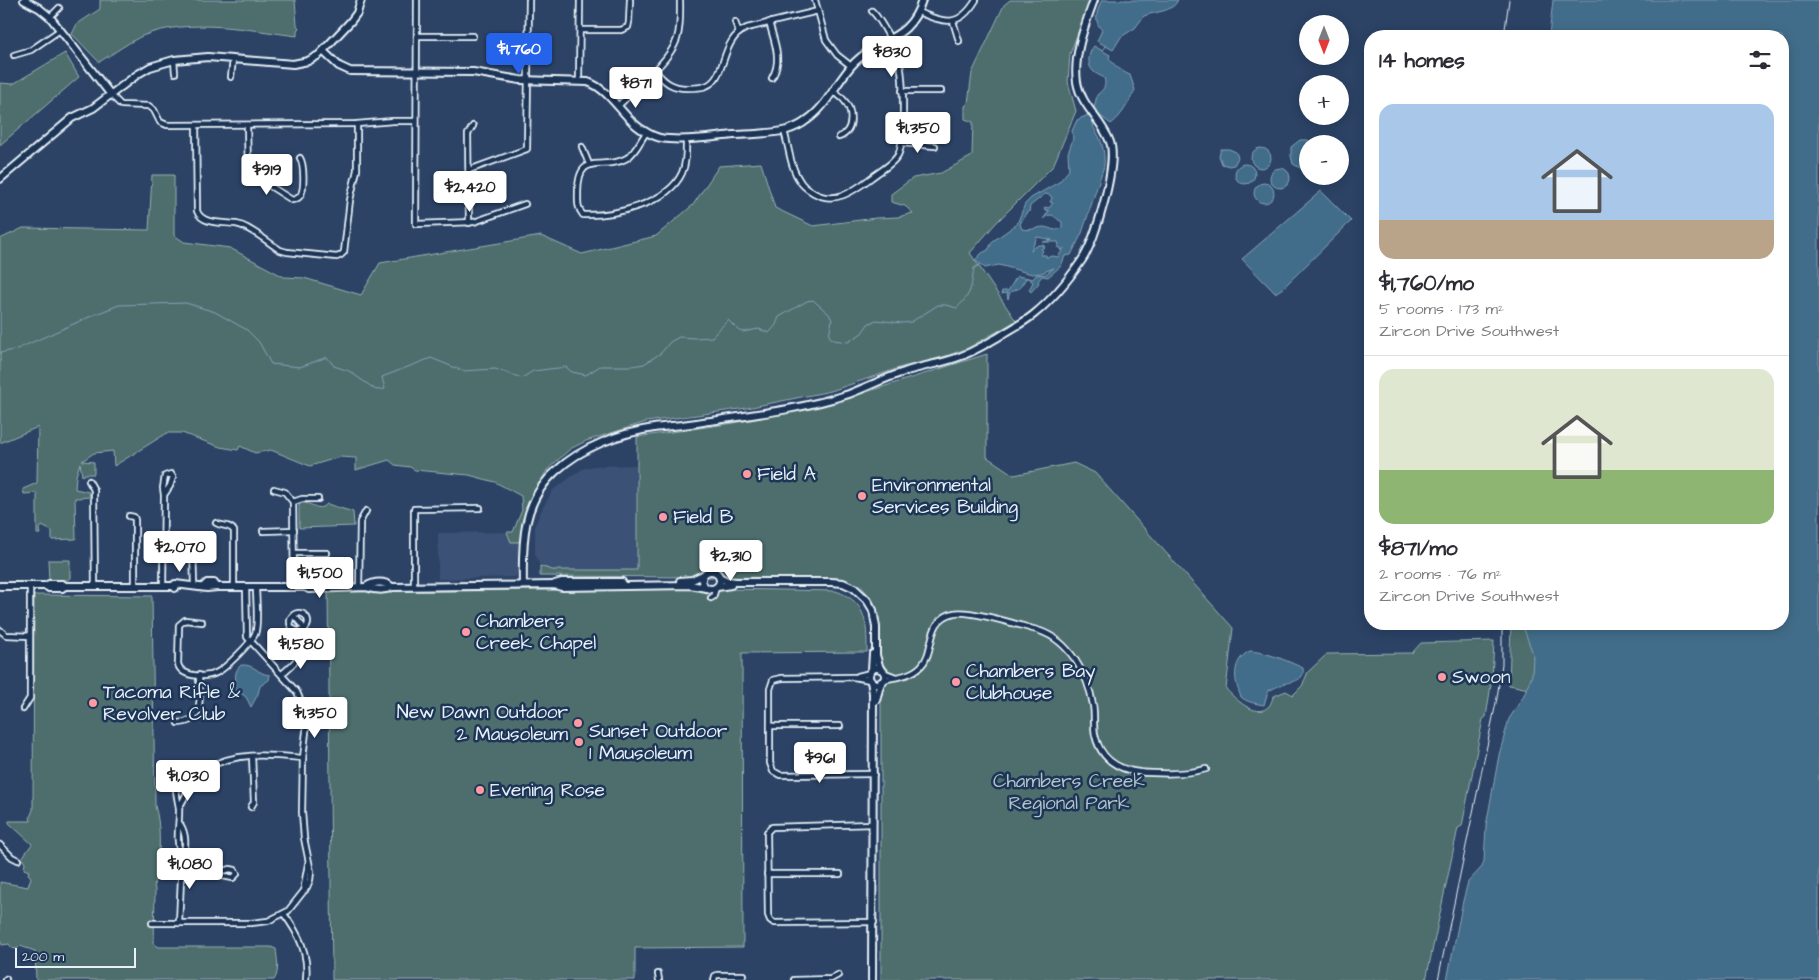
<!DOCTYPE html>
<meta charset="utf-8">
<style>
body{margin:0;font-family:"Architects Daughter",sans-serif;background:#f2f2f3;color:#2b2b33;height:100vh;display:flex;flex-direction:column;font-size:19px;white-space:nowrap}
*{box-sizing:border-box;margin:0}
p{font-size:16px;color:#7c7c81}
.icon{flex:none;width:28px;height:28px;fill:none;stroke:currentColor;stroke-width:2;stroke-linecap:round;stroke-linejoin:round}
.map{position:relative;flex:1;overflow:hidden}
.details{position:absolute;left:1364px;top:30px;width:425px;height:600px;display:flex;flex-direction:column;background:#fff;border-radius:20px;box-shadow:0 2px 12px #0003}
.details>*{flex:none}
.needle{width:32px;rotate:180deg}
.buttons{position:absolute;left:1299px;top:15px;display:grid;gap:10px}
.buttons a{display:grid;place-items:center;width:50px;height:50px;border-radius:50%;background:#fff;box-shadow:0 2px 12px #0003;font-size:25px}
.scale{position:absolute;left:15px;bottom:12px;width:121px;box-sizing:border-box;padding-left:5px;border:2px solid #e8f1f8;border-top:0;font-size:14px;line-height:18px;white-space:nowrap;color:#e8f1f8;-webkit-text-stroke:4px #1d3557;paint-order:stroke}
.price{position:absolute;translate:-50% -42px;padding:0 11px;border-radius:5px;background:#fff;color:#222;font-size:16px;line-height:32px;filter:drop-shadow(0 1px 2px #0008)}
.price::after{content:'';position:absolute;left:50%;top:30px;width:15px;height:11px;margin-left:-8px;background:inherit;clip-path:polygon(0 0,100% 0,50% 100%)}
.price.on{background:#2563eb;color:#fff}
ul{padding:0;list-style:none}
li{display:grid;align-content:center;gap:10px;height:265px;padding:0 15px}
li+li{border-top:1px solid #e1e1e2}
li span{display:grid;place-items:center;height:155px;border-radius:15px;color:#555}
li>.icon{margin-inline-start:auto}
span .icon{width:90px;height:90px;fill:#fffc;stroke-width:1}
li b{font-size:21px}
h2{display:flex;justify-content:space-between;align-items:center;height:60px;padding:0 15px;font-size:21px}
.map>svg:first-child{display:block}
.built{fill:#3b5174}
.green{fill:#4e6e6d;stroke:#9bb0b2}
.water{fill:#436d8a;stroke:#85a2b6;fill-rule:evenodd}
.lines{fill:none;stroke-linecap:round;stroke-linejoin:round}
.stream{stroke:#85a2b6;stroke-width:1}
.street-casing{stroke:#e8f1f8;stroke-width:8}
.secondary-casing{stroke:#e8f1f8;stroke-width:10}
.street{stroke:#1d3557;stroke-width:4.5}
.secondary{stroke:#1d3557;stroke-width:6}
.rail{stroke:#e8f1f8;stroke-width:1}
.poi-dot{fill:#ff9aa2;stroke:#1d3557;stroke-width:2}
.labels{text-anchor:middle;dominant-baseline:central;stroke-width:5;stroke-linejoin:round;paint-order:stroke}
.poi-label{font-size:19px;fill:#e8f1f8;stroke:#1d3557;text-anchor:start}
.park-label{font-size:19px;fill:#b2c3c7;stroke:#1d3557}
</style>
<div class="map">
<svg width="1819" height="980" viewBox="0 0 1819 980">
<rect width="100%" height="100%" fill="#2c4366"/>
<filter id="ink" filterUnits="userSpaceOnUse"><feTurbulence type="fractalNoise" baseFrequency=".02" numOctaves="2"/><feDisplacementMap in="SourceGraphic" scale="10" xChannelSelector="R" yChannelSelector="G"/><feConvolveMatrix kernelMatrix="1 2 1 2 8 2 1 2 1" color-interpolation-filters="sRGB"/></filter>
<g filter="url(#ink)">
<g class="built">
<polygon points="636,465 637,570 552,570 540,566 535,554 535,525 543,507 553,490 582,469 593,466"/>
<polygon points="507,532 511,542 519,542 519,571 515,577 438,579 438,533"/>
</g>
<g class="green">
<path d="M100 0H295L297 25 299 28 297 30V36C249 30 189 17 142 36 127 43 113 54 99 62L72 34 77 24 100 9Z"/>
<polygon points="1010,0 1090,0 1070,54 1068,82 1076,111 1053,166 995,224 970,253 1016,321 966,349 943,357 902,367 831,391 747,408 646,422 586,441 570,449 547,470 532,498 519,542 511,542 507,532 513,532 522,510 521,496 495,482 469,475 415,470 410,467 395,465 389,460 356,470 356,458 340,457 310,466 271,450 255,453 240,446 238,450 220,447 182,433 167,433 114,466 113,451 94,453 82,461 94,462 94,474 85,474 82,476 80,463 76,476 75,489 89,492 90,497 75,498 76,539 52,540 52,531 42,526 39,530 40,534 37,534 37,493 24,494 23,489 37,483 38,427 0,443 0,239 23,228 149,230 152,175 174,175 174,235 184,242 230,248 284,277 304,278 361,295 380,263 541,236 582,254 656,236 693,205 719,166 761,163 775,208 813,226 876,218 898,217 913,213 905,206 891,202 891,194 913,178 941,173 972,156 973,122 965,119 965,106 968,103 972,73 1004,5"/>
<polygon points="65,53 79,77 0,145 0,83 13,84"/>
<path d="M987 354V457L1014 475 1074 463 1095 473 1233 628 1226 689C1234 698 1256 719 1268 707 1271 705 1272 699 1274 696L1286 691 1293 695 1302 686 1308 672 1327 654 1412 653 1421 643 1494 641 1492 678 1486 717 1483 719 1462 826 1458 828 1426 980H881V696L883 688 887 685 888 672 883 668 878 652 879 619 873 600 860 585 837 578 540 576V566L552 570H637V437L734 423 822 406Z"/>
<path d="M301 503C313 502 318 513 327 504L353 512 354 526 299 528V505Z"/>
<polygon points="48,560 70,560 70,578 67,580 49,580"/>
<path d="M694 589C703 592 715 594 724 589L836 591C867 602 867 623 867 652L742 653 743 947 635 948V980H332L328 592Z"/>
<path d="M34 595 152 596 155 806C161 825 160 850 157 871 156 879 153 881 155 890L154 944 159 947H271L276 949C277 959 280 971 274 980H36L35 951 20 946 17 949 12 948 9 944 2 945 0 940V882L28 887 31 877 28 874 29 871 24 869 25 863 22 858 32 844 9 823V821H31L30 817 33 810Z"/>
<polygon points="1511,624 1547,624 1549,693 1509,685"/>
</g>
<g class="water">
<path d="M1102 0H1178C1172 13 1155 11 1144 16L1135 28 1121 37 1113 50 1097 41 1102 30C1093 21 1097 11 1102 0Z"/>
<polygon points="1553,0 1819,0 1819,980 1447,980 1463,901 1468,882 1482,867 1484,861 1486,826 1499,755 1509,719 1523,697 1532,675 1533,654 1522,624 1782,624 1782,36 1549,36"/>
<path d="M1094 46 1110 55 1109 58C1114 65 1122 72 1130 75L1135 90C1129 102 1122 116 1111 124L1099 115 1093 121C1093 127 1094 128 1097 133 1103 143 1105 155 1104 166L1082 233 1071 255 1065 256 1061 266 1048 277 1042 276 1038 281 1039 283 1031 292 1029 290 1033 282 1028 278H1026L1020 288 1010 292 1008 299 1007 293 1001 294 1002 291H1008L1017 276 1033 279 1036 275 1046 274 1054 268 1041 273 1032 274 999 265 985 268 975 260 982 253 988 250 993 241 1017 224 1025 204 1031 198 1059 182 1069 170 1068 153 1073 139 1072 131 1077 120 1088 115 1094 109 1097 95C1103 90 1107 86 1104 78 1100 75 1095 74 1093 71 1086 64 1089 52 1094 46ZM1045 194 1050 195 1052 198 1050 202 1053 203 1049 208 1045 207 1044 209 1049 211 1043 219C1053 211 1053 217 1062 222V228L1056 230C1051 230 1049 227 1043 227 1035 228 1030 231 1022 229L1020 224 1027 212H1029L1030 206ZM1037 237 1052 240 1043 242H1058L1059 245 1057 247 1061 248V251L1064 248 1058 257 1053 256 1046 257V255H1040L1043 251 1041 249 1045 247 1043 245H1038L1031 250Z"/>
<polygon points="1300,140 1308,140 1315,144 1308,144 1307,168 1300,168 1293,164 1291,156 1291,147"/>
<circle cx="1261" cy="158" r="10"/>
<polygon points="1221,149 1229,149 1236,152 1238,158 1234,165 1229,166 1222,164 1219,156"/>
<circle cx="1245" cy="174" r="10"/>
<circle cx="1280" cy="178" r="10"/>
<circle cx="1264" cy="193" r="10"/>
<polygon points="1321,191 1351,221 1283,288 1275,293 1242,259"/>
<path d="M1250 651C1270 653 1285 660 1303 668 1305 682 1292 681 1283 684 1278 686 1273 689 1268 691L1264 705C1257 704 1246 702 1241 697 1240 695 1239 691 1238 689 1233 674 1235 658 1250 651Z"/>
<path d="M241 665C255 664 257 674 270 675L269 680 260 686 258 694 251 707 246 697 236 690C237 679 232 673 241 665Z"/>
</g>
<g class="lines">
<g class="stream">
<polyline points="1102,51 1105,46"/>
<path d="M0 353 17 349 96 314 119 305 186 303 215 312 247 330 259 342 271 364 300 367 327 357 334 366 349 371 376 390 385 389 382 377 431 358 463 371 495 369 522 378 533 371 566 367 572 372 586 375 600 366H632L644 364 661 353 670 342 679 337 695 338 712 337 728 320 738 330 743 332 759 329 769 333 776 325 779 317 807 301 813 300 829 314 832 320 829 336 833 340 848 342 862 333 868 324 876 320 902 323 911 322 938 305H946L957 308C972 293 971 288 974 268L981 264"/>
</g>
<defs>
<g id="street">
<polyline points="417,0 416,224 474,222 525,204"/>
<polyline points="815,0 826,40 837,55 851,66"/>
<path d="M918 12C945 23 959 28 976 0"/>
<polyline points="50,17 59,8"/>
<polyline points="953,21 959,41"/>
<polyline points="735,22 739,33"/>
<path d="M769 22C774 41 783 60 772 78"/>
<polyline points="580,30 621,30 628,27 629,22 630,0"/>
<polyline points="418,36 473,36"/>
<polyline points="14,55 31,50 60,30"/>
<polyline points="174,60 175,73"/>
<path d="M655 70C664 82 672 88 687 88 693 88 700 88 706 86 728 77 719 40 747 28L818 11"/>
<polyline points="231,77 233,59"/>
<polyline points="579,81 580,0"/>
<path d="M833 91C836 94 840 96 843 99 853 109 855 131 839 137"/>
<polyline points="902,91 941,91"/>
<polyline points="111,95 121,105 149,106 154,110 160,122 167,125 357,124 393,121 416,121"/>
<path d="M618 106C635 89 670 61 677 39 681 26 680 13 680 0"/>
<path d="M196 125 197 211C202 225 224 222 236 224 249 226 269 243 280 250L287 252 337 257 341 255 344 252 350 200 357 170V124"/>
<path d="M247 125 248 172 292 200C296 199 298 199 300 196 305 190 304 164 300 158"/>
<path d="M784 131C789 147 790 167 800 181 803 187 809 190 814 193 838 206 857 188 875 175 883 169 893 164 898 155 905 141 904 76 899 61 895 47 882 21 872 11"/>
<path d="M646 133C640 141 636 152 627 158 604 172 578 149 578 192 578 201 577 208 583 215 614 216 668 204 682 173 687 162 686 150 686 139"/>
<polyline points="902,143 935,146"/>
<polyline points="582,147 589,164"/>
<polyline points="469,170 527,149 529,0"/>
<polyline points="469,223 468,134 473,126"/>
<polyline points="89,481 94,490 95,586"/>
<polyline points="274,489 285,492 293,502 294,587"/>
<polyline points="293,502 302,499 318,499"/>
<polyline points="129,516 134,517 135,520 135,586"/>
<path d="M216 523C222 527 230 524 234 531V587"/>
<polyline points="263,531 294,530"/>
<polyline points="169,543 189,543 193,544 194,586"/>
<polyline points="712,548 716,572"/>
<polyline points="294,553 327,553"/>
<polyline points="707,572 712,546"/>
<polyline points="163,586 164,495 170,486 173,477 171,474 165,476 163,488 164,495"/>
<polyline points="359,587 360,522 366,511"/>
<polyline points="414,587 414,509 480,508"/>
<polyline points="711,598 713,597 716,588"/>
<circle cx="299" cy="622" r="9"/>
<path d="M202 622 185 620 179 625 178 664C181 677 205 678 216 673 225 669 251 643 255 634 259 624 256 600 256 587"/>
<polyline points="0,630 6,635 30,636"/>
<polyline points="883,672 896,677"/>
<path d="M282 674C294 664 312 646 304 629 302 624 297 620 294 616"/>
<polyline points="858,676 870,673"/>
<polyline points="870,680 854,677 782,678 773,680 770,689 770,763 773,771 780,775 874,774"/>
<path d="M883 680C896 677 911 676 921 666 936 651 925 620 954 613 969 609 1022 626 1040 631 1069 641 1088 674 1093 705 1095 715 1093 725 1095 735 1102 765 1126 773 1153 773 1171 774 1188 774 1206 769"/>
<polyline points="23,709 30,698 30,586"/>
<path d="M178 723C206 722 199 696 199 675"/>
<polyline points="770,726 840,726"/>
<polyline points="251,807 254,802 252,756"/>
<polyline points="179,808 196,776"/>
<polyline points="873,824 772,827 767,832 768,915 770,920 774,923 874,922"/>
<polyline points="0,845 12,857 18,860"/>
<path d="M182 856C174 842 180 823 179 808 178 801 176 794 176 788 187 782 195 774 205 769 236 751 270 755 303 758"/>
<polyline points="181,868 198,873"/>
<polyline points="767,874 840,874"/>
<polyline points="181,877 198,873 212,874 233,878 237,874 235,870 230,869 212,874"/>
<polyline points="305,890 304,886 308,864"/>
<path d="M284 914C299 934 309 954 306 980"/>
<polyline points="152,923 251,923 268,921 288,911 307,887 310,880 311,872 304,838 302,812 303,758 307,723 305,711 297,692 247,637 246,587"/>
<path d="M179 923 182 856C187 847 186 833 180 824"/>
<polyline points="658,974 659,980"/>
<polyline points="5,980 6,979"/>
<polyline points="714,980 715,976 717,975 743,975"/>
<polyline points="794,980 831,979 838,975"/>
</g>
<g id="secondary">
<polyline points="24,0 39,8 50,17 111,95"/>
<path d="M323 51 339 66 350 71 473 72 520 80 588 82C613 91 624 122 648 133 655 137 662 139 669 139 690 141 713 137 734 135 751 134 770 134 787 130 794 128 801 125 807 120 828 106 837 80 855 62 880 37 910 41 922 0"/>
<polyline points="0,179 72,118 93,108 138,74 150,67 174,60 208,57 293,64 308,61 319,55 351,21 357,13 361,0"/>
<circle cx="711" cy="580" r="9"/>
<polyline points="719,577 727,581 736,582 831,582 843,583 854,588 867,600 873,610 876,627 876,655 880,669"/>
<polyline points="680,581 692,580 703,575"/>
<polyline points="555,584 562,582 622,582"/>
<path d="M523 585C522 543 522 501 556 471 582 447 620 433 654 428 671 426 687 425 703 422 751 415 803 409 849 394 867 387 885 378 904 372 921 366 939 364 956 358 972 353 986 344 1000 336 1011 329 1023 323 1033 315 1052 300 1069 279 1082 260 1096 240 1118 163 1110 142 1102 120 1081 106 1077 82 1073 55 1085 25 1094 0"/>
<polyline points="0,586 46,586 49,588 62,588 65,586"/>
<polyline points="46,586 49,584 62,584 65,586 173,586 175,588"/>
<path d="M173 586 175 584 207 588 217 587H305L309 589 366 587C374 590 385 591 392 587L554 585 562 587 690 585 706 588"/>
<polyline points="204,586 207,583 214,583 217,587"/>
<polyline points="305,587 308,583 331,583 335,587"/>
<path d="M366 587C374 581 385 581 392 587"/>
<polyline points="717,587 731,585"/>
<circle cx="877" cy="676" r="8"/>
<polyline points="872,670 873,654"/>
<polyline points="871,681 873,693 872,980"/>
<polyline points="876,700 881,682"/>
</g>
</defs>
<use href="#street" class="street-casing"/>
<use href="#secondary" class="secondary-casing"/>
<use href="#street" class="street"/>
<use href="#secondary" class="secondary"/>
<g class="rail">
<polyline points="1504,36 1509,0"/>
<polyline points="1438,980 1497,698 1502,664 1502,624"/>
</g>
</g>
</g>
<g class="poi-dot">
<circle cx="747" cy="474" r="5"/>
<circle cx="862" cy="496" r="5"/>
<circle cx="663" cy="517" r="5"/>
<circle cx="466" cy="632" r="5"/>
<circle cx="1442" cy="677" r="5"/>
<circle cx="956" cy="682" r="5"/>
<circle cx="93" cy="703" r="5"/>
<circle cx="578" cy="723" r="5"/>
<circle cx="579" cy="742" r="5"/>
<circle cx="480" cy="790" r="5"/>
</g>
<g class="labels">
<g class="poi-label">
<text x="757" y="474">Field A</text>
<text x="872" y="485">Environmental<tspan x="872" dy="22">Services Building</tspan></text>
<text x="673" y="517">Field B</text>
<text x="476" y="621">Chambers<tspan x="476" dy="22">Creek Chapel</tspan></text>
<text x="966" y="671">Chambers Bay<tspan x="966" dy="22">Clubhouse</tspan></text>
<text x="1452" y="677">Swoon</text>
<text x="103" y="692">Tacoma Rifle &amp;<tspan x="103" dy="22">Revolver Club</tspan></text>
<text x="568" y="712" text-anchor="end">New Dawn Outdoor<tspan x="568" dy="22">2 Mausoleum</tspan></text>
<text x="589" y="731">Sunset Outdoor<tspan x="589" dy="22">1 Mausoleum</tspan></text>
<text x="490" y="790">Evening Rose</text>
</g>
<g class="park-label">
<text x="1069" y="781">Chambers Creek<tspan x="1069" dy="22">Regional Park</tspan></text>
</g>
</g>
</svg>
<div class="buttons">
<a><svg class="needle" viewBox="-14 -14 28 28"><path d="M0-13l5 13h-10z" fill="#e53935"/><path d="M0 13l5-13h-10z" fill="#7c7c81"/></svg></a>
<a>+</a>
<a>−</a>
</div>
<div class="scale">200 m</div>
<b class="price on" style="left:519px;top:75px">$1,760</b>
<b class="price" style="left:892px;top:78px">$830</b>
<b class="price" style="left:636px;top:109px">$871</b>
<b class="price" style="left:918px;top:154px">$1,350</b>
<b class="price" style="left:267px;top:196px">$919</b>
<b class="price" style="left:470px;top:213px">$2,420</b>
<b class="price" style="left:180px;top:573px">$2,070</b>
<b class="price" style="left:731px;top:582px">$2,310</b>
<b class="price" style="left:320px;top:599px">$1,500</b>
<b class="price" style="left:301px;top:670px">$1,580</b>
<b class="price" style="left:315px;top:739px">$1,350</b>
<b class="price" style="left:820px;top:784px">$961</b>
<b class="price" style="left:188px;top:802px">$1,030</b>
<b class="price" style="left:190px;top:890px">$1,080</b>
<section class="details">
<h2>14 homes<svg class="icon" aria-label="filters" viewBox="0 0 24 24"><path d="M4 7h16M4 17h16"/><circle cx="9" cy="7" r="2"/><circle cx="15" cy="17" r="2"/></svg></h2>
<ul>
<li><span style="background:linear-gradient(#a9c7e8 75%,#b9a48a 0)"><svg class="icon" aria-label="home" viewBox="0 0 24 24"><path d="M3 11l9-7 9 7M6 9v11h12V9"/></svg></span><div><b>$1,760/mo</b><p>5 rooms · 173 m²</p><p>Zircon Drive Southwest</p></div></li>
<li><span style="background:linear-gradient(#dfe7d0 65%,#8fb573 0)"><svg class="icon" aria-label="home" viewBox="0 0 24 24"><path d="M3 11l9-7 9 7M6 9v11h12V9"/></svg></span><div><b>$871/mo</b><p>2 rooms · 76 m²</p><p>Zircon Drive Southwest</p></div></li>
</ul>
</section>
</div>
